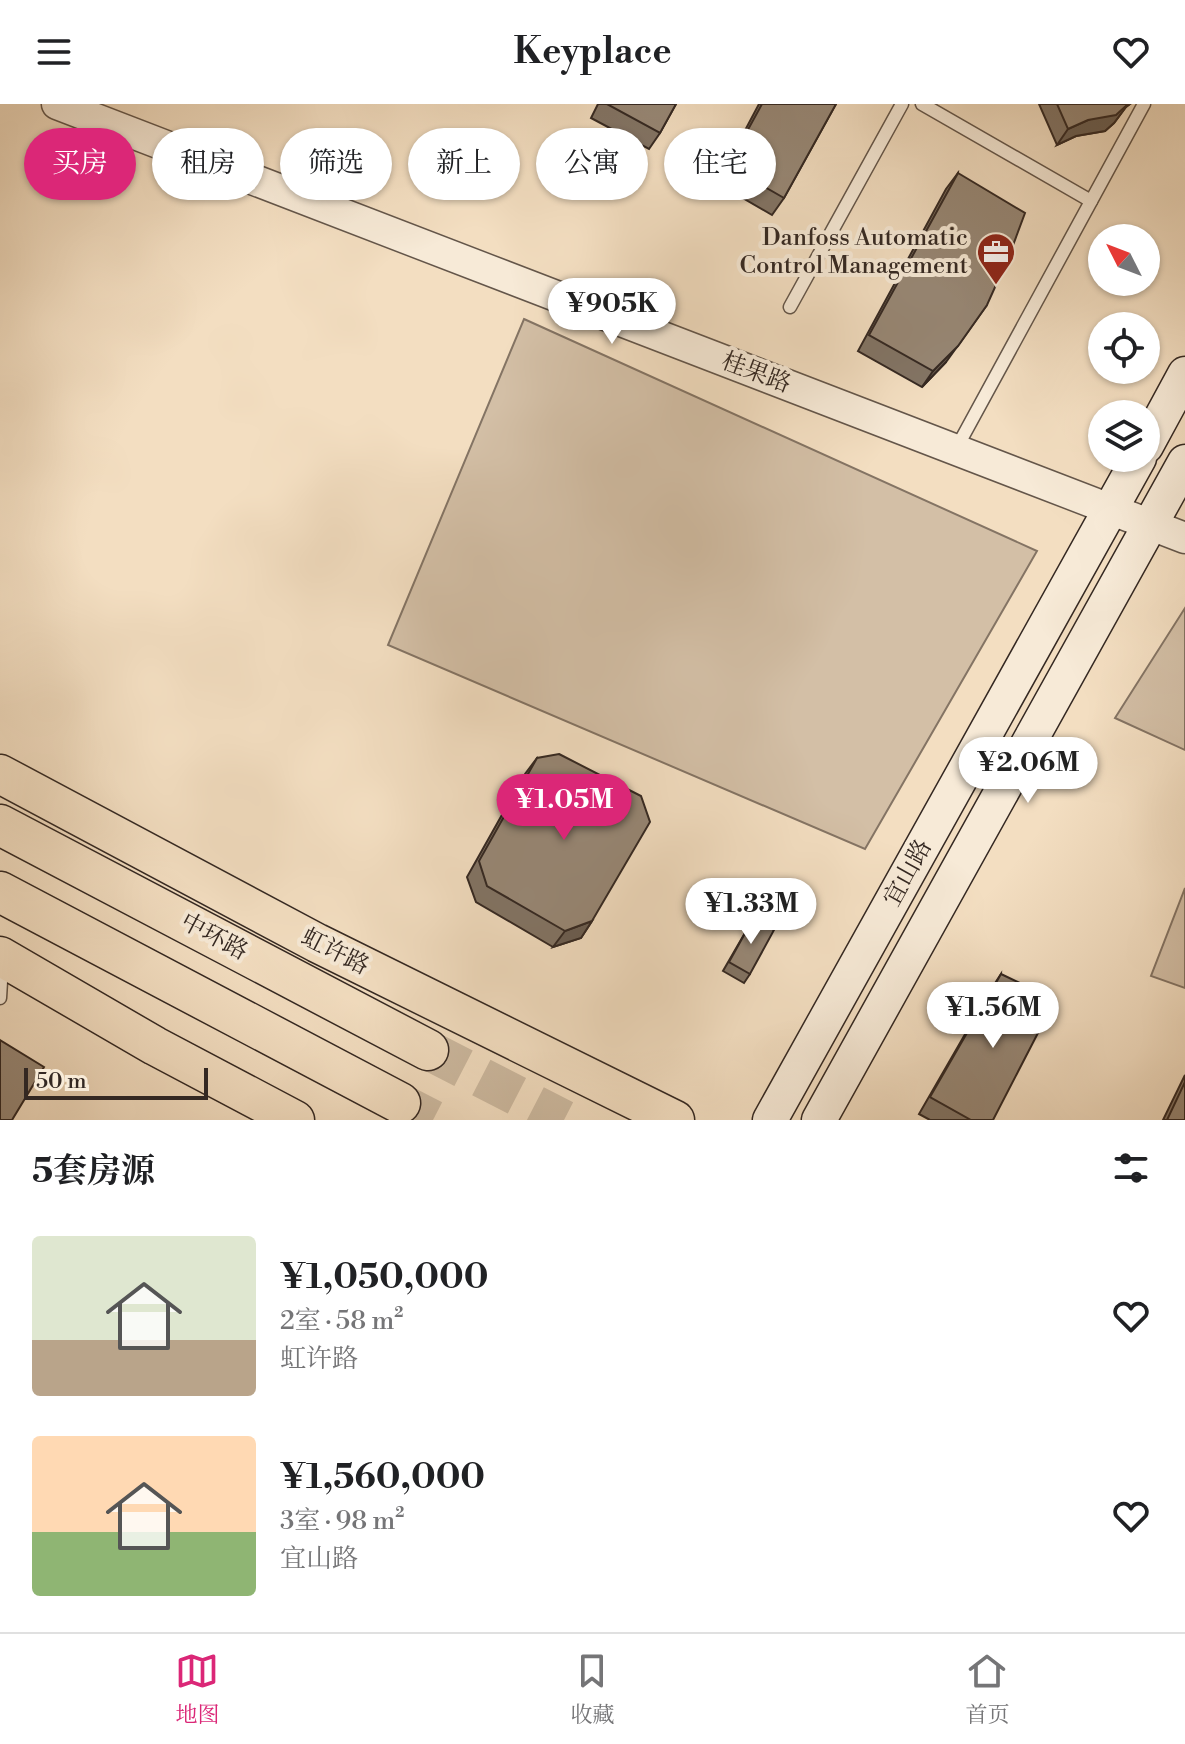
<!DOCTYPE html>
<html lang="zh">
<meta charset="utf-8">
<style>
body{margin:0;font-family:"Libre Bodoni","Noto Serif SC",serif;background:#f6f6f6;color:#202124;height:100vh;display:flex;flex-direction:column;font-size:30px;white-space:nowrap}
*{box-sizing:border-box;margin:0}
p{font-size:26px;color:#757577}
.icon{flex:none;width:44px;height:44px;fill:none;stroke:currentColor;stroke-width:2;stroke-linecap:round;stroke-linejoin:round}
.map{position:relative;height:1016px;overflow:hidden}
.panel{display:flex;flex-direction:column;background:#fff;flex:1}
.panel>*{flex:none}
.top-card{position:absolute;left:24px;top:24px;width:1138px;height:72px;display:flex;gap:16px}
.needle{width:52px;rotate:312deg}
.buttons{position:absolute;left:1088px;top:120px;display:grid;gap:16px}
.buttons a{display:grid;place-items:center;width:72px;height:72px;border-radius:50%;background:#fff;box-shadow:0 2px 6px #0004;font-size:40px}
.scale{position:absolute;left:24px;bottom:20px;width:184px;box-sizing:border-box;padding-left:8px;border:4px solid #342822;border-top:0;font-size:22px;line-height:28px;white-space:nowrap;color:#342822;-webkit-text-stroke:6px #f7ead7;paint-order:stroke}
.price{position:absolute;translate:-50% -68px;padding:0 18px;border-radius:28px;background:#fff;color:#222;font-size:26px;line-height:52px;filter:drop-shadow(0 2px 4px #0008)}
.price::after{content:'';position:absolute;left:50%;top:48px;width:24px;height:18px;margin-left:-12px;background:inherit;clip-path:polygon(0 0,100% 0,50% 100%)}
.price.selected{background:#db2777;color:#fff}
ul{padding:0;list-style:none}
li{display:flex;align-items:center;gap:24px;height:200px;padding:0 32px}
li span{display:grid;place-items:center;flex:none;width:224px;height:160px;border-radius:8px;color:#555}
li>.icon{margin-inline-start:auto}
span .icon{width:96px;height:96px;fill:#fffc;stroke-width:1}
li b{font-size:34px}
h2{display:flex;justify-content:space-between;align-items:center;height:96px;padding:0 32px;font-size:34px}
.chip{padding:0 28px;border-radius:36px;background:#fff;box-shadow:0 2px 6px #0004;font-size:28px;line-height:72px}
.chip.selected{background:#db2777;color:#fff}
header{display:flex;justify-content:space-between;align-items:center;height:104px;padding:0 32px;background:#fff;font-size:36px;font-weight:700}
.tabs{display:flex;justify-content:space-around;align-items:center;height:112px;border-top:2px solid #e0e0e0;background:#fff;font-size:22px;color:#757577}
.tabs a{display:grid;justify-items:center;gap:4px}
.tabs .selected{color:#db2777}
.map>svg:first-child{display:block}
.green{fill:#d3bfa6;stroke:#847464;stroke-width:2}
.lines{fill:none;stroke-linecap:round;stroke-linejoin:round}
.trunk-tunnel{stroke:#cdbaa1;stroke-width:40;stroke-dasharray:40 20;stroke-linecap:butt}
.service-casing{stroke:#64564a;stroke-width:15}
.tertiary-casing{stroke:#64564a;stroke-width:33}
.secondary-casing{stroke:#342822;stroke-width:37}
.primary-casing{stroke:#342822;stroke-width:41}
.trunk-casing{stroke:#342822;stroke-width:43}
.service{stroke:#f7ead7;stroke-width:12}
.tertiary{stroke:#f7ead7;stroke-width:30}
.secondary{stroke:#f7ead7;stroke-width:34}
.primary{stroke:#f3dec1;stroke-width:38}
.trunk{stroke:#f3dec1;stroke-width:40}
.wall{fill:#827465;stroke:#342822;stroke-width:2}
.shaded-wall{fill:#6a5e52;stroke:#342822;stroke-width:2}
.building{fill:#978775;stroke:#342822;stroke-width:2}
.labels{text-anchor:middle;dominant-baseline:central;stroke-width:8;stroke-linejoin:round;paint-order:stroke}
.poi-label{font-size:24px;fill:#342822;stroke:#f7ead7;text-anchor:end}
.street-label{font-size:24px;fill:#342822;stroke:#f7ead7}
</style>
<header><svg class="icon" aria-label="menu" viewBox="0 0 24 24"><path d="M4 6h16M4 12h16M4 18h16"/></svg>Keyplace<svg class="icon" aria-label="heart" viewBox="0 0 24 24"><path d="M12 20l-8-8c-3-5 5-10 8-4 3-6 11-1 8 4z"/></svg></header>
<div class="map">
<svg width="1185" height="1016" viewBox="0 0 1185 1016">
<rect width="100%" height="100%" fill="#f3dec1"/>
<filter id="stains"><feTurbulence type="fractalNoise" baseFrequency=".0025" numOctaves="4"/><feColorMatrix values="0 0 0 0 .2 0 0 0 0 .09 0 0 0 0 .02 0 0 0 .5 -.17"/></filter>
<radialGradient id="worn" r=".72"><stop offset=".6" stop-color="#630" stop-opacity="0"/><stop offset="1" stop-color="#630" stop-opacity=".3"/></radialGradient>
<g class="green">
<polygon points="524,215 1037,447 865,745 388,541"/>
<polygon points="1185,504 1185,646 1115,614"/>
<polygon points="1185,784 1185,884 1151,872"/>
</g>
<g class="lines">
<g class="trunk-tunnel">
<polyline points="428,946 564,1016"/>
<polyline points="400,999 433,1016"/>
</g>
<defs>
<g id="service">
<polyline points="922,0 1091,97"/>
<polyline points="790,203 902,0"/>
<polyline points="956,345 1144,0"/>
<polyline points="0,894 2,861"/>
</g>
<polyline id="tertiary" points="57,0 1185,434"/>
<g id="secondary">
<polyline points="1146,342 1185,270"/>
<polyline points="770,1016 1139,354"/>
<polyline points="819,1016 1185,358"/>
</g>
<g id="primary">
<polyline points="0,670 317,839 675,1016"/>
<polyline points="0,852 155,942 295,1016"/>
</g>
<g id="trunk">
<polyline points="0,721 428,946"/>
<polyline points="0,788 400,999"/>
</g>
</defs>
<use href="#service" class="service-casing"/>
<use href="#tertiary" class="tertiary-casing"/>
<use href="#secondary" class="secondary-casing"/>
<use href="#primary" class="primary-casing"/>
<use href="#trunk" class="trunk-casing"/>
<use href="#service" class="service"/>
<use href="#tertiary" class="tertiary"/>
<use href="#secondary" class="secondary"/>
<use href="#primary" class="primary"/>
<use href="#trunk" class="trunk"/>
</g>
<g class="wall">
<polygon points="598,0 676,0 660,29 649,45 591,14"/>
<polygon points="759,0 836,0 784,94 772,111 717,79"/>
<polygon points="1039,0 1130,0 1126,3 1114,19 1105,27 1076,32 1057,41"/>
<polygon points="958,69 946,258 922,283 858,247 946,85"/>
<polygon points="537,654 592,817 581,834 553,843 476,798 467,773 525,670"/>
<polygon points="753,815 750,870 744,879 723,867"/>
<polygon points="1001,870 993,1016 930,1016 919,1010 990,887"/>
<polygon points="1185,971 1185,1016 1163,1016"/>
</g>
<g class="shaded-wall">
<polygon points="1127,0 1130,0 1126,3 1114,19 1105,27 1076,32 1057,41 1068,25 1088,16"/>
<polygon points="987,201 946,258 922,283 933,267"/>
<polygon points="592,817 581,834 553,843 565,827"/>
</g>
<g class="building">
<polygon points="607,0 676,0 660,29"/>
<polygon points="762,0 836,0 784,94 728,62"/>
<polygon points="1057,0 1128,0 1116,11 1088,16 1068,25"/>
<polygon points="958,69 1025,109 1009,152 987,201 958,242 933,267 869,231"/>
<polygon points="559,650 641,692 650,718 592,817 565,827 487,782 479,757 537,654"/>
<polygon points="753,815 774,826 750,870 729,858"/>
<polygon points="1001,870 1055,896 993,1016 971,1016 930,993"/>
<polygon points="0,936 44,963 12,1016 0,1016"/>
<polygon points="1185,978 1185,1016 1167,1016"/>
</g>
<defs>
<symbol id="office-pin" viewBox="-11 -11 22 30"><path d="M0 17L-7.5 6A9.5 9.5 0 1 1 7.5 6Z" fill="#8f2418" stroke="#f7ead7"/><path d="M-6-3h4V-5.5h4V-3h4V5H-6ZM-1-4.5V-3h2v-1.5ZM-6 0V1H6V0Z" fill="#fff"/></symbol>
</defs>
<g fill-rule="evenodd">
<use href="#office-pin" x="974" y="126" width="44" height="60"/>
</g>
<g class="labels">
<g class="poi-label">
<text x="968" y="134">Danfoss Automatic<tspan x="968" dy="28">Control Management</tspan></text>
</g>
<g class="street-label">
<text transform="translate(756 269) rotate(21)">桂果路</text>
<text transform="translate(908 769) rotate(-61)">宜山路</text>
<text transform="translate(214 833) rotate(28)">中环路</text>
<text transform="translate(335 848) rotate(27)">虹许路</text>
</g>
</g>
<rect width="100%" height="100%" filter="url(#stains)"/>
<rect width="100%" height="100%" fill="url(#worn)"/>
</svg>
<div class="buttons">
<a><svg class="needle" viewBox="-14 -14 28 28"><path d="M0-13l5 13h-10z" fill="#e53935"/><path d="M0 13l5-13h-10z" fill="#757577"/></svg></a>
<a><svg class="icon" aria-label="locate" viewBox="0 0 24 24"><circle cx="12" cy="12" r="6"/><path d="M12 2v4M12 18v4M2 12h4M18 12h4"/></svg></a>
<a><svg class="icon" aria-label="layers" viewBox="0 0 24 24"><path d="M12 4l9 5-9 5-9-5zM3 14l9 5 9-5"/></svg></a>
</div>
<div class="scale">50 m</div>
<b class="price" style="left:612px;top:242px">¥905K</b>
<b class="price" style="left:1028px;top:701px">¥2.06M</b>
<b class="price selected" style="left:564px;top:738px">¥1.05M</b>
<b class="price" style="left:751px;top:842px">¥1.33M</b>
<b class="price" style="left:993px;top:946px">¥1.56M</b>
<div class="top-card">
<a class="chip selected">买房</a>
<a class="chip">租房</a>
<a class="chip">筛选</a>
<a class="chip">新上</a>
<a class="chip">公寓</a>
<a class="chip">住宅</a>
</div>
</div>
<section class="panel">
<h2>5套房源<svg class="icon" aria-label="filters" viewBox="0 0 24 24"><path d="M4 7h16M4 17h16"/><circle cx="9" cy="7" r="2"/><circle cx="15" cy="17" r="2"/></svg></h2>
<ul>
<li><span style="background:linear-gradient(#dfe7d0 65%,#b9a48a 0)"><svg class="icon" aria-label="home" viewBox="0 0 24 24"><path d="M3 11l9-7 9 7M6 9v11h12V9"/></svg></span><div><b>¥1,050,000</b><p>2室 · 58 m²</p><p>虹许路</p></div><svg class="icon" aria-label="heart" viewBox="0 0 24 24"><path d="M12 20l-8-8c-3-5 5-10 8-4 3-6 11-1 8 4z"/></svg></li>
<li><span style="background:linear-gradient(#ffd9b3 60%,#8fb573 0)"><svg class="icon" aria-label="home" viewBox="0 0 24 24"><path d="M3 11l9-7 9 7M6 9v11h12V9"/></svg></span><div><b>¥1,560,000</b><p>3室 · 98 m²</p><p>宜山路</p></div><svg class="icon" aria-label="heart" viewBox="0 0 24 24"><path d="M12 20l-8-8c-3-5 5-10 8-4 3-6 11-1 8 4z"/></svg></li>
</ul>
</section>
<nav class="tabs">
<a class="selected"><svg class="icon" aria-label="map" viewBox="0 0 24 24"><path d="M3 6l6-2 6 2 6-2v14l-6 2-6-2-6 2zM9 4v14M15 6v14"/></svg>地图</a>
<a><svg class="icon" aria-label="saved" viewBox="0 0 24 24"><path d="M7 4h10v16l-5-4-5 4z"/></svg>收藏</a>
<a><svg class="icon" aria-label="home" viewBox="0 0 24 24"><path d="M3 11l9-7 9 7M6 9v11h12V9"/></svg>首页</a>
</nav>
